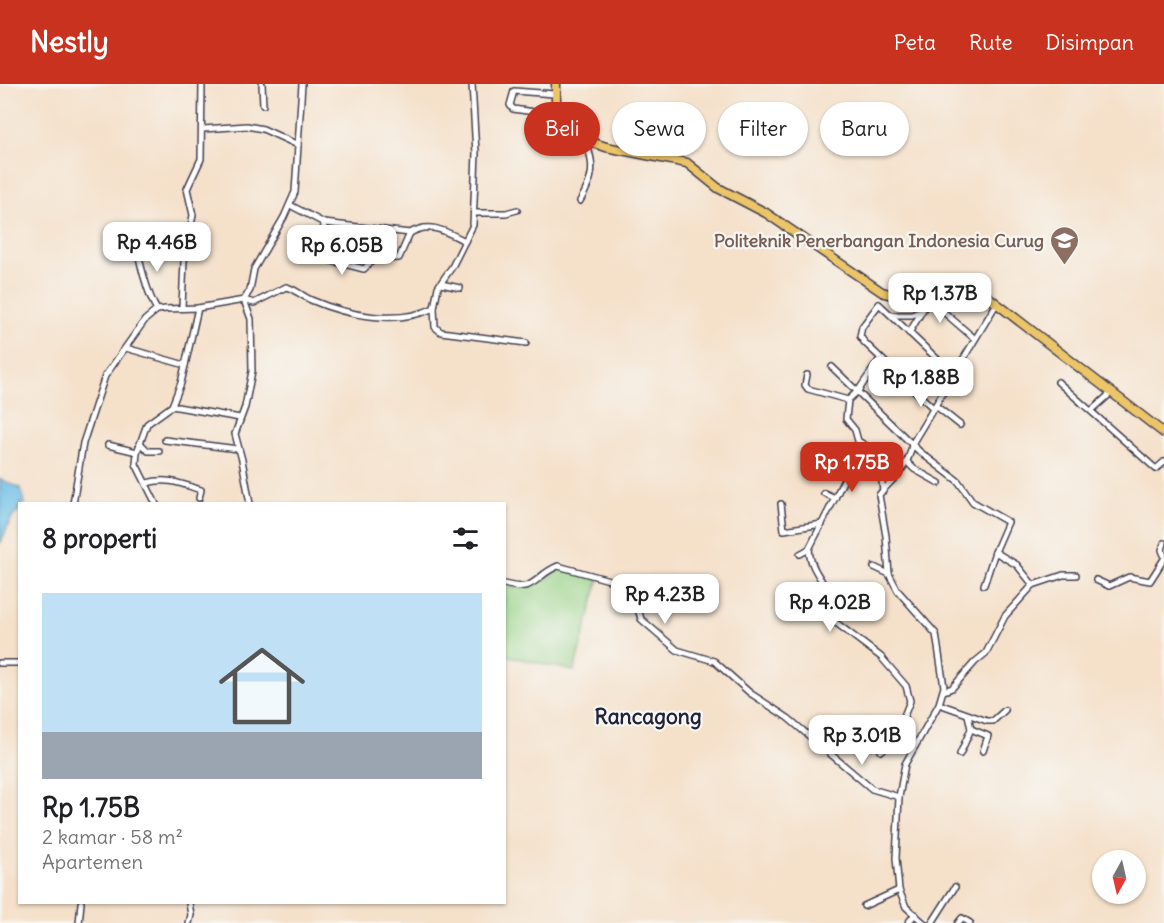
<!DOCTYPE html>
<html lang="id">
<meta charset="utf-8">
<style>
body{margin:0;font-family:Delius,sans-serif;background:#f6f6f6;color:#202124;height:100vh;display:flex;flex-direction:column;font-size:22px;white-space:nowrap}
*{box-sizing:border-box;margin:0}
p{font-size:20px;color:#757577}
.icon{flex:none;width:33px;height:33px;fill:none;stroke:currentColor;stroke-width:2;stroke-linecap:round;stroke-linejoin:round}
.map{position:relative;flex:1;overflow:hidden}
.drawer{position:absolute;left:18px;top:418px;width:488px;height:402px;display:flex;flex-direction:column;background:#fff;border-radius:0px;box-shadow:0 2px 4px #0004}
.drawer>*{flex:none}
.hud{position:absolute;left:524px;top:18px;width:550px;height:54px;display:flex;gap:12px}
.needle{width:39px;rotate:188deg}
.fabs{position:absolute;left:1092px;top:766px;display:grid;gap:12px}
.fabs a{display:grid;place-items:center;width:54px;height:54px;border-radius:50%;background:#fff;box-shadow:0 2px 4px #0004;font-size:30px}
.price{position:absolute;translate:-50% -51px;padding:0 14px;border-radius:12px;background:#fff;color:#222;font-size:20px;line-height:39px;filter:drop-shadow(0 2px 3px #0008)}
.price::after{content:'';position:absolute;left:50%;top:36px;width:18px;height:14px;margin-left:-9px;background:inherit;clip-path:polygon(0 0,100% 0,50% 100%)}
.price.active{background:#c8321e;color:#fff}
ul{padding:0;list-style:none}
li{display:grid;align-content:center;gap:12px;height:318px;padding:0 24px}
li span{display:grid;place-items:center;height:186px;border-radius:0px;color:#555}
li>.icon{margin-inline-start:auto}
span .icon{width:108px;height:108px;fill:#fffc;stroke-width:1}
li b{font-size:26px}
h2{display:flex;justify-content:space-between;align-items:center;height:72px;padding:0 24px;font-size:26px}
.pill{padding:0 21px;border-radius:27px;background:#fff;box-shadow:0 2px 4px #0004;font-size:21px;line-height:54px}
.pill.active{background:#c8321e;color:#fff}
header{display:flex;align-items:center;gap:36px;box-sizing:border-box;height:84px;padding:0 30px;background:#c8321e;color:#fff}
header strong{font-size:28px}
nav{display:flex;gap:33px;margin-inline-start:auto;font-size:21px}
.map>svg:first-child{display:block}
.green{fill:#97d185;stroke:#5c7a60;stroke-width:1.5}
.water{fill:#6abee6;stroke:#467090;stroke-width:1.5}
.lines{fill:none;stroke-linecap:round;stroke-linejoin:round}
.minor-casing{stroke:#423e50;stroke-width:8}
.primary-casing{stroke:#423e50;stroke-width:11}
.minor{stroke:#fff;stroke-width:5}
.primary{stroke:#ecc569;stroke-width:8}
.labels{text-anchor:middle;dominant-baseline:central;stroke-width:4.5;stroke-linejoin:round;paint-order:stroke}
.education-label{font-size:18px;font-weight:bold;fill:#785e54;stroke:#f6f6f2;text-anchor:end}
.quarter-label{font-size:21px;font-weight:bold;fill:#22223b;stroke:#f6f6f2}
</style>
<header>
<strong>Nestly</strong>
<nav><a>Peta</a><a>Rute</a><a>Disimpan</a></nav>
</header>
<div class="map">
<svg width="1164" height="839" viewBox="0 0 1164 839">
<rect width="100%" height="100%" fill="#f6f6f2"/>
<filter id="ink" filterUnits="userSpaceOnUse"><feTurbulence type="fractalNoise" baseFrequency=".0167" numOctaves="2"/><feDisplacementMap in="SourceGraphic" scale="12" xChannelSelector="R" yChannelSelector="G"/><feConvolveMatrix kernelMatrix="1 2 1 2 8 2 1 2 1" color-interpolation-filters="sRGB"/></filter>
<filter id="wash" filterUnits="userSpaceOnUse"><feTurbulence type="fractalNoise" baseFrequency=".008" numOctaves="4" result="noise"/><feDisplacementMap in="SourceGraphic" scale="24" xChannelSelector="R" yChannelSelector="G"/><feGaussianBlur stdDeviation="1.35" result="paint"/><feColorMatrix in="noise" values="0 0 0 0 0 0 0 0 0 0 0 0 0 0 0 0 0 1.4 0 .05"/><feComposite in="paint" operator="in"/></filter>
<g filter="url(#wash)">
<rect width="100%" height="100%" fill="#f5e0c9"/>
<path class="green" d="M562 483 599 495 574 587 504 571V502C528 508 543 498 562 483Z"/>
<polygon class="water" points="0,395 20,404 25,420 20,420 19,426 11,435 0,460"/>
</g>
<g filter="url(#ink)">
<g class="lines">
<defs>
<g id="minor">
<polyline points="262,0 263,21"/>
<polyline points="554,10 514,7 510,21 513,25 556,31"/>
<polyline points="203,45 247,42 263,45 298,61"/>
<path d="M580 117C593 95 596 81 585 57"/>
<path d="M290 121 324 139 410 149C431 137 446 148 465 157"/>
<polyline points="475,129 506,129 517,126"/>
<polyline points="324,139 321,174 364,185 374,175 399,174 410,149"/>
<path d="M138 156C136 172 149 213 157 226"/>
<polyline points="116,165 126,163 139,170"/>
<polyline points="441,200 460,204"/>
<polyline points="182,223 184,177 193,131 187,105 201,75 202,0"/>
<polyline points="434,224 435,243 441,248 526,259"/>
<polyline points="892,231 912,231 921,227"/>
<polyline points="909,249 927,219 931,217 975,255"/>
<polyline points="126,264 185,281"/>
<polyline points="880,275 858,307 848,316 846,335 855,346 858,357 879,370 883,407"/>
<polyline points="832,283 920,368 958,397 973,418 1008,438 995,468 1017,481 1033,501"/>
<polyline points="807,291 805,301 808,305 848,316"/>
<polyline points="1058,298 1156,385 1164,378"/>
<polyline points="172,322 181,299 198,224"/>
<polyline points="936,322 960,341"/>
<polyline points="934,325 864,258 860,252 862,243 879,220 953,290"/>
<polyline points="1092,326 1111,309"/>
<polyline points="165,356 238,365"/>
<polyline points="140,359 148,367 159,367"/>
<polyline points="108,361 137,368 147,340 172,322 240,334"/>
<polyline points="137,368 136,380 156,420"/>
<polyline points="907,378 914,385 939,399"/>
<path d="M147 399C167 393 182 400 201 406L199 414"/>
<polyline points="824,409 835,414 857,369 865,362"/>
<path d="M73 420 83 359 105 292 145 236 157 226 166 225 198 224 244 216 254 219 286 203C295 205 302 212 311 216 346 231 397 242 434 224L438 203 452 183 473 141 476 69 472 0"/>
<polyline points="250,420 242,376 235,350 245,323 252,287 251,235 244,216 250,206 254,185 284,133 295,108 302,0"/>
<polyline points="781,420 784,446 822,440"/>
<polyline points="1164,459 1162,466 1164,471"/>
<path d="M809 465C810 494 841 508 831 535L881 573 906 602 910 617 904 632 901 653"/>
<polyline points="800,470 809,465 835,414"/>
<polyline points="874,483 889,490"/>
<polyline points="1096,496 1109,502 1129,493 1150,497 1164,475"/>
<path d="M504 500C537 509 533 492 558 482L624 500 634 512 641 535 677 566 714 577 750 609 788 634 872 705 899 713"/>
<polyline points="984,501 995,468"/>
<polyline points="0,579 20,579"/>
<polyline points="944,607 952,604 975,578 986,569 1005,532 1033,501 1063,491 1076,491"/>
<polyline points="939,620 987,637 993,637 1005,626"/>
<polyline points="971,645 988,652 983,667"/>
<polyline points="881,667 901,653 915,662"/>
<polyline points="960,670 971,645 968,631"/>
<polyline points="189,819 191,831 189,839"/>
<polyline points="864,822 899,806"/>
<polyline points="79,839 81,819"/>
<polyline points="908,839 915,830"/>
<path d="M924 839 906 823 899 806 896 774 899 713 905 680 939 620 944 603 936 550 898 507 889 490 886 452 879 411C893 394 909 384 912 360L997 219"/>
<polyline points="932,839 955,803"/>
<polyline points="958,839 962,834 970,839"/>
</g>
<path id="primary" d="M556 0V31L558 38 573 52 606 63 687 79 718 104 766 129 882 208C913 220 945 190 974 202L1164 349"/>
</defs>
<use href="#minor" class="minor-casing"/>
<use href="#primary" class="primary-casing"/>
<use href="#minor" class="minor"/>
<use href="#primary" class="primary"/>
</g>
</g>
<defs>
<symbol id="university-pin" viewBox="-11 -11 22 30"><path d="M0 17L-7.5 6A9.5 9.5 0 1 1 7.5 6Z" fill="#8d6e63" stroke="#f6f6f2"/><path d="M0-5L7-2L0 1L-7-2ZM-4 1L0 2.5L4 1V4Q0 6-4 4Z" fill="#fff"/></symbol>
</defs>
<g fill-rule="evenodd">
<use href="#university-pin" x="1048" y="140" width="33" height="45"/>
</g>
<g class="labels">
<g class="education-label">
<text x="1044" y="156">Politeknik Penerbangan Indonesia Curug</text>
</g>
<g class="quarter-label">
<text x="648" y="632">Rancagong</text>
</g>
</g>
</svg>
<div class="fabs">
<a><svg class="needle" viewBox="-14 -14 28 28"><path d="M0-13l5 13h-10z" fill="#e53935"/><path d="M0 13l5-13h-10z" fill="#757577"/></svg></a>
</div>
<b class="price" style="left:157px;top:189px">Rp 4.46B</b>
<b class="price" style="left:342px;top:192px">Rp 6.05B</b>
<b class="price" style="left:940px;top:240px">Rp 1.37B</b>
<b class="price" style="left:921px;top:324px">Rp 1.88B</b>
<b class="price active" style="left:852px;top:409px">Rp 1.75B</b>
<b class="price" style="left:665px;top:541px">Rp 4.23B</b>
<b class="price" style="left:830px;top:549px">Rp 4.02B</b>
<b class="price" style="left:862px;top:682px">Rp 3.01B</b>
<div class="hud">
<a class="pill active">Beli</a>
<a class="pill">Sewa</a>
<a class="pill">Filter</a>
<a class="pill">Baru</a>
</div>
<section class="drawer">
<h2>8 properti<svg class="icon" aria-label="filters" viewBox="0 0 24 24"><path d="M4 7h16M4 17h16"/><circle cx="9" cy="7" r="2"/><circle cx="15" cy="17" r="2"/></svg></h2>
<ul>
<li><span style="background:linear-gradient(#bfe0f5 75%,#9aa5b1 0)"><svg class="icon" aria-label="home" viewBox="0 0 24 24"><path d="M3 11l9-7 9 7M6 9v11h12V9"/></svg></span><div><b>Rp 1.75B</b><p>2 kamar · 58 m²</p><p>Apartemen</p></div></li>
</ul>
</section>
</div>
